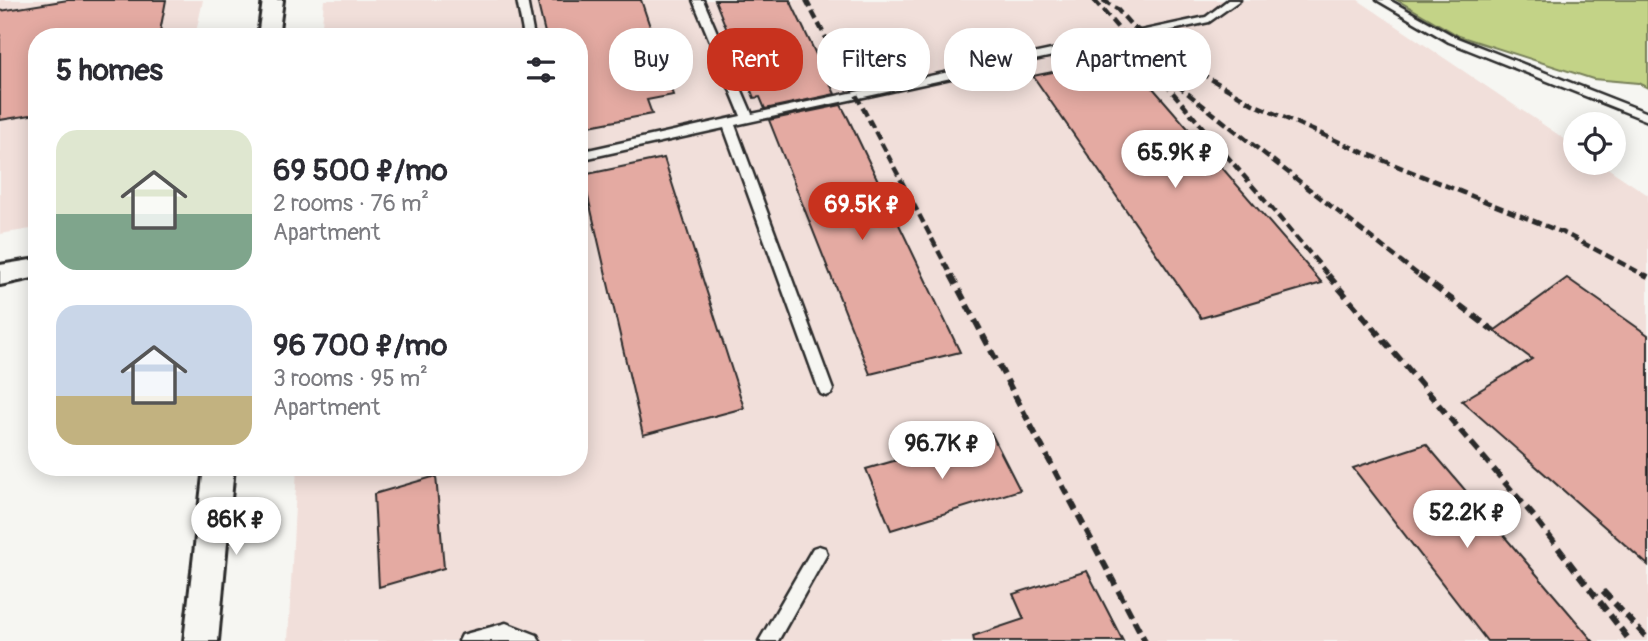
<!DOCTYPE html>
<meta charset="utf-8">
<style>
body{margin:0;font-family:Pangolin,sans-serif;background:#f7f7f7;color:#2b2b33;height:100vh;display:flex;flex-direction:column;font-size:26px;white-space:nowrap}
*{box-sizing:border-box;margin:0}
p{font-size:23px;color:#7c7c81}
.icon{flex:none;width:38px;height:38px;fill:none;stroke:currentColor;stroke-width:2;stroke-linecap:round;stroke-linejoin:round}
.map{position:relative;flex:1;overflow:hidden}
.drawer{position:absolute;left:28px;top:28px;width:560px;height:448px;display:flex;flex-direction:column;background:#fff;border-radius:28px;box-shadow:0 4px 18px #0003}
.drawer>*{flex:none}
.top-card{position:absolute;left:609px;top:28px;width:665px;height:63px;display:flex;gap:14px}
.buttons{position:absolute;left:1563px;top:112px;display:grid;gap:14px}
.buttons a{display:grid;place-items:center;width:63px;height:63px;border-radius:50%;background:#fff;box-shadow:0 4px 18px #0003;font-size:35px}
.price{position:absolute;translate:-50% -60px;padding:0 16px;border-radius:24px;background:#fff;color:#222;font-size:23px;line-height:46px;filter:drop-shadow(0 2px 4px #0008)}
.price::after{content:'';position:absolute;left:50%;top:42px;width:21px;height:16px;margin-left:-10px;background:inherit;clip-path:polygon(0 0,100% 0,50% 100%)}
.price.active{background:#c8321e;color:#fff}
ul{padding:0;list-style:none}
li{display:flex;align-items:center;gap:21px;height:175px;padding:0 28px}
li span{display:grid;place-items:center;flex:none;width:196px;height:140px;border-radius:21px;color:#555}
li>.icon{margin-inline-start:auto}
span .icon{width:84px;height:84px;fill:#fffc;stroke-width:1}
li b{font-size:30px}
h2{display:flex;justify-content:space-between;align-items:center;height:84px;padding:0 28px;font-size:30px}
.pill{padding:0 24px;border-radius:28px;background:#fff;box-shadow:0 4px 18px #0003;font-size:24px;line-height:63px}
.pill.active{background:#c8321e;color:#fff}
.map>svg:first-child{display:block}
.built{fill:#f1dfda}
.green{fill:#c3d387;stroke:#777f59;stroke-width:2}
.building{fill:#e4aaa2;stroke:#2b2b2b;stroke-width:2}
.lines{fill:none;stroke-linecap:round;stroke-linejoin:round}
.service-casing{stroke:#2b2b2b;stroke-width:5}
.minor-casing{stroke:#2b2b2b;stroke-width:6}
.service{fill:#f6f6f2;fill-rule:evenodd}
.minor{fill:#f6f6f2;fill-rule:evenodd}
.rail-far1{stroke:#2b2b2b;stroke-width:4.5;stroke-dasharray:9 4.5;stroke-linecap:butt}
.rail{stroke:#2b2b2b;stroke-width:6;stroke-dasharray:11 6;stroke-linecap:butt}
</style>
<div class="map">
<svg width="1648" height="641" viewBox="0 0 1648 641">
<rect width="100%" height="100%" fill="#f6f6f2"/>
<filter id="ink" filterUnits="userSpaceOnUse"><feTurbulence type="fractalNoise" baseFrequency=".0143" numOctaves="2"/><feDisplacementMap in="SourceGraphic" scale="14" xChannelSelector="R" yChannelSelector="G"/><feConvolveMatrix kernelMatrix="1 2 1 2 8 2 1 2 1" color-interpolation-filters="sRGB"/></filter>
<g filter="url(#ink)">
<g class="built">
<polygon points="0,0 203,0 195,37 37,37 37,228 0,234"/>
<polygon points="324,0 1358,0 1575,146 1575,163 1600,163 1648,195 1648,641 288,641 297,467 579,467 579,37 321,37"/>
</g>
<polygon class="green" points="1397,0 1648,0 1648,88 1638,83 1593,79 1459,36"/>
<g class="building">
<polygon points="68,0 166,0 159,37 37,37 37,114 0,120 0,11"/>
<polygon points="537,0 641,0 673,95 647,100 652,114 579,128 579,37 546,37"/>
<polygon points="715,0 790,0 835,94 765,109 760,97 754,98"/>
<polygon points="1126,57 1322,283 1201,318 1033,76"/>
<polygon points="841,105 848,118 960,352 870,374 769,120"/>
<polygon points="664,158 744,408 643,435 583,175"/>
<polygon points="1567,278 1648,335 1648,565 1462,401 1532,359 1494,331"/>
<polygon points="991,433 1020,490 891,530 866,469"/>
<polygon points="1426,444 1593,641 1487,641 1353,468"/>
<polygon points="436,476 444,568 379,587 374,494"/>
<polygon points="1087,571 1123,641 974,641 973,636 1024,619 1013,594"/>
</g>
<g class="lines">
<defs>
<g id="service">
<polygon points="517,0 527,0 534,37 524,37"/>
<polygon points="693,0 703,0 752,114 1206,17 1228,0 1240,0 1209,22 735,125 833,390 831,394 826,396 821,394 819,390 724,128 579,160 579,152 741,116"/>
<polygon points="1377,0 1389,0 1457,38 1648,113 1648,121 1449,42"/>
<polygon points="819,546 825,548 827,554 778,641 759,641 813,548"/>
<polygon points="506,623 537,635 540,641 459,641 462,635"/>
</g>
<g id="minor">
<polygon points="263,0 283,0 278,37 258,37"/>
<polygon points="37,259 37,277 0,285 0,265"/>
<polygon points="204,467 234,467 218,641 184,641"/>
</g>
</defs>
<use href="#service" class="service-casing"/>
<use href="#minor" class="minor-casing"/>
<use href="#service" class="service"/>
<use href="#minor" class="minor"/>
<g class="rail-far1">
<polyline points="806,0 952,277"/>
<polyline points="1094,0 1330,277"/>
<polyline points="1103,0 1117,9 1131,25 1192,68 1253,104 1360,151 1566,234 1648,277"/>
<polyline points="1177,85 1421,277"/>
</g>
<g class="rail">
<polyline points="951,275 1145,641"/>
<polyline points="1328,275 1536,519 1630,641"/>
<polyline points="1419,275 1494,331"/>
<polyline points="1644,275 1648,277"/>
<polyline points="1603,591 1648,639"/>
</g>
</g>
</g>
</svg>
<div class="buttons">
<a><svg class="icon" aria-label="locate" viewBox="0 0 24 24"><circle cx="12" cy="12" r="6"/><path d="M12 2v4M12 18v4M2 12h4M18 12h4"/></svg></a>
</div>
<b class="price" style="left:1175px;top:190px">65.9K ₽</b>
<b class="price active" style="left:862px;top:242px">69.5K ₽</b>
<b class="price" style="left:942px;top:481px">96.7K ₽</b>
<b class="price" style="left:1467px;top:550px">52.2K ₽</b>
<b class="price" style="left:236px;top:557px">86K ₽</b>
<div class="top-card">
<a class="pill">Buy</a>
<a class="pill active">Rent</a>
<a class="pill">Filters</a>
<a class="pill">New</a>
<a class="pill">Apartment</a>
</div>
<section class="drawer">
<h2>5 homes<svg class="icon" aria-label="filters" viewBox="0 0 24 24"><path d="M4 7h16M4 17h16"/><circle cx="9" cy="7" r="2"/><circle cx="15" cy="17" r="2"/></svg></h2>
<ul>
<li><span style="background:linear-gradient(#dfe7d0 60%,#7fa58c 0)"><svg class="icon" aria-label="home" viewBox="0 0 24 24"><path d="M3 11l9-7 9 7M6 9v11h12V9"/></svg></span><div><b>69 500 ₽/mo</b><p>2 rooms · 76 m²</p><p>Apartment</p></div></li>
<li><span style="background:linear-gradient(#c9d6e8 65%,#c2b280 0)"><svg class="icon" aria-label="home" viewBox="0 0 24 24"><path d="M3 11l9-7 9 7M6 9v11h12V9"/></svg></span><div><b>96 700 ₽/mo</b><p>3 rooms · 95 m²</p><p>Apartment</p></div></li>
</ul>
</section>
</div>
